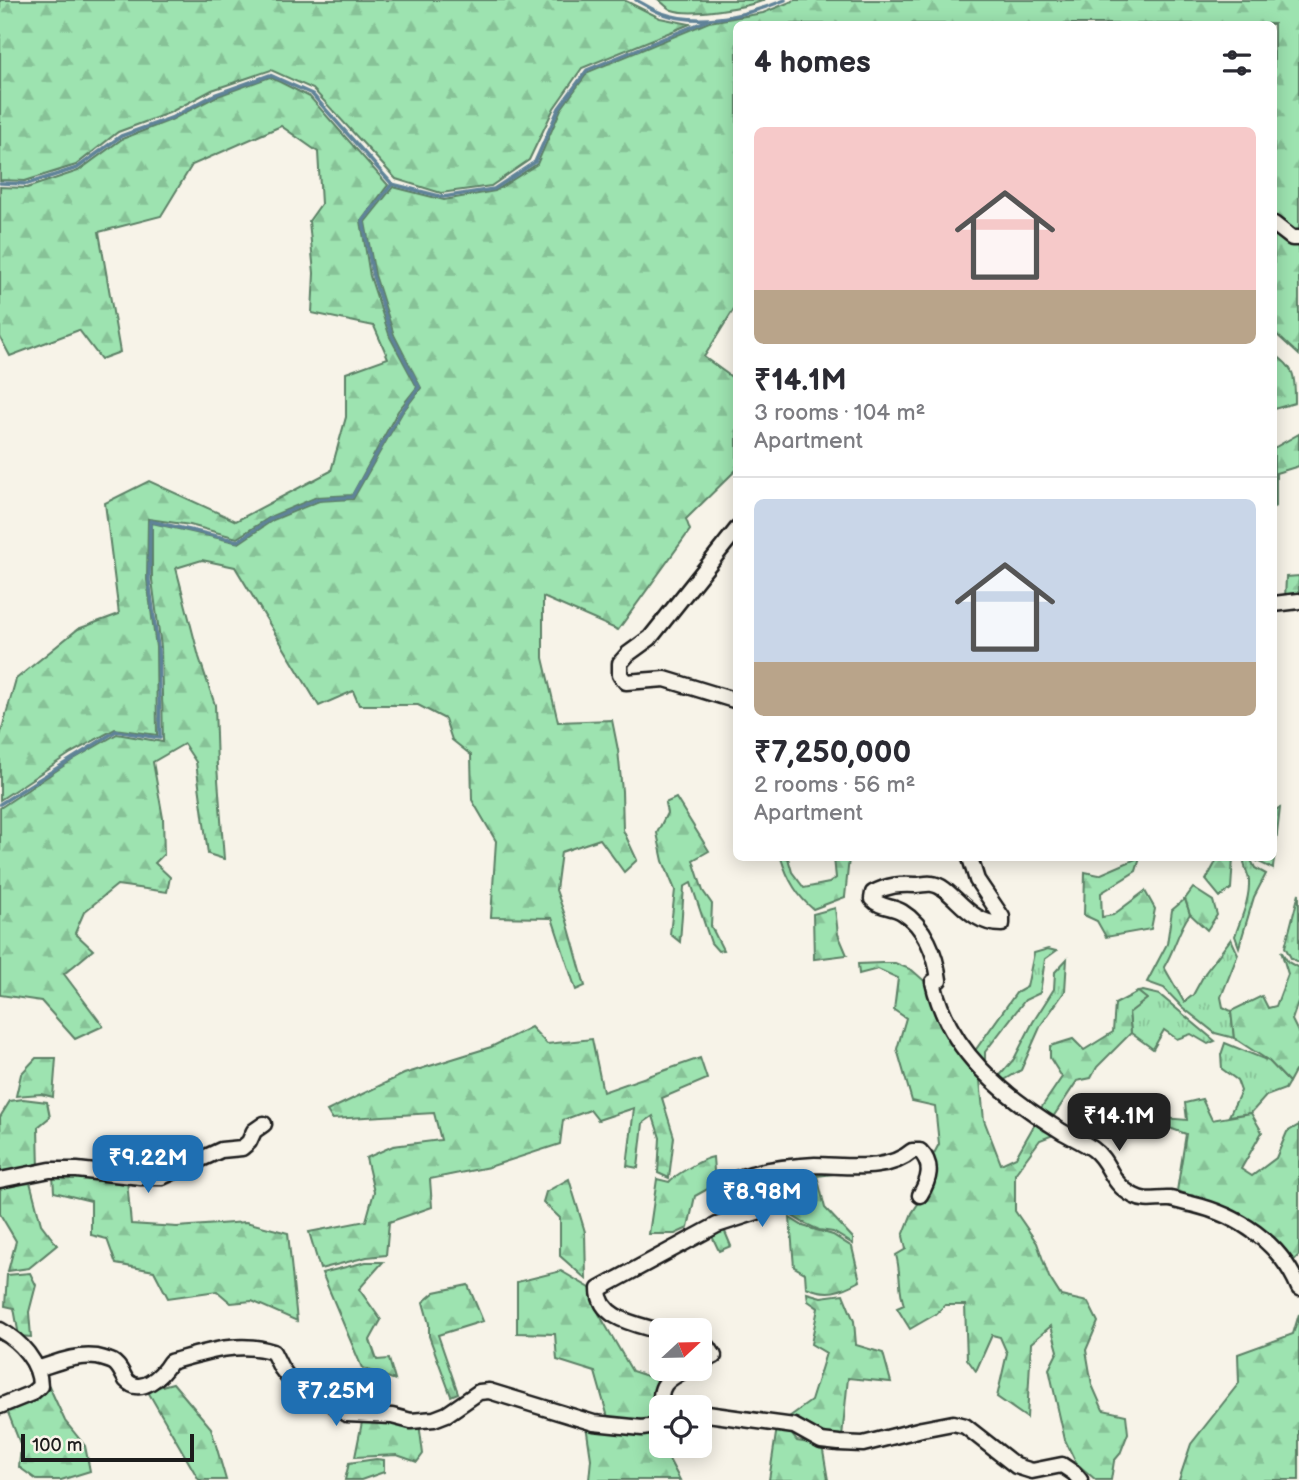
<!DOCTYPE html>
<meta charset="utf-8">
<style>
body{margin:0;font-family:"Balsamiq Sans",sans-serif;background:#f2f2f3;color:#2b2b33;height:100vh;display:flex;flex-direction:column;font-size:26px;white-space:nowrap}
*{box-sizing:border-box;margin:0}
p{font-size:23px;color:#7c7c81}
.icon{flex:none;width:38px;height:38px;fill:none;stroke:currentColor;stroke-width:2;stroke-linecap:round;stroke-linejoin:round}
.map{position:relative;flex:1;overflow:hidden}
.side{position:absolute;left:733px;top:21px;width:544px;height:840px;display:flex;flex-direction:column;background:#fff;border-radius:10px;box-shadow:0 4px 18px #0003}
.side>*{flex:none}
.needle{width:46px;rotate:68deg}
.controls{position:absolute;left:649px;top:1318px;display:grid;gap:14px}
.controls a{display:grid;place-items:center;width:63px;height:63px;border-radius:10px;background:#fff;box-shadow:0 4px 18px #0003;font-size:35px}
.scale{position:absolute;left:21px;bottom:18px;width:173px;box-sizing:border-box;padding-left:7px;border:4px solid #1c1c1c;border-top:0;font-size:19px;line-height:24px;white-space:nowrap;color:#1c1c1c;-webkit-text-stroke:5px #f7f3e8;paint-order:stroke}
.price{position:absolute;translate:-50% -60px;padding:0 16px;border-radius:14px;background:#1f6fb2;color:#fff;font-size:23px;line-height:46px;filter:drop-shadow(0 2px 4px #0008)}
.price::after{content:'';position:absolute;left:50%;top:42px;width:21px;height:16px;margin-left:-10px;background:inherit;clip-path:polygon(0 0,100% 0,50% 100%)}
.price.selected{background:#222;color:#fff}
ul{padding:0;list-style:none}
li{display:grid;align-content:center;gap:14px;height:371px;padding:0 21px}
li+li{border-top:2px solid #e1e1e2}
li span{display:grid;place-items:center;height:217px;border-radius:10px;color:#555}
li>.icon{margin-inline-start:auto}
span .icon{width:126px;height:126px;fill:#fffc;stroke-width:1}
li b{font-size:30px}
h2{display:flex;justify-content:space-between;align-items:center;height:84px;padding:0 21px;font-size:30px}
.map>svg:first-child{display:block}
.grass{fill:url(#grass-tufts);stroke:#5c8066;stroke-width:2}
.forest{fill:url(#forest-firs);stroke:#5c8066;stroke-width:2}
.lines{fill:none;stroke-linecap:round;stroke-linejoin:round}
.stream{stroke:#5f8398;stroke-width:3.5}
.minor-casing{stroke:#1c1c1c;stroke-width:19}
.minor{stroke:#f7f3e8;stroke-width:14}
</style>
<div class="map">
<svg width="1299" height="1480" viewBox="0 0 1299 1480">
<defs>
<pattern id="grass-tufts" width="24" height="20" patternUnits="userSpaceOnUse" patternTransform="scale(1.75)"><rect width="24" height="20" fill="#9de3b0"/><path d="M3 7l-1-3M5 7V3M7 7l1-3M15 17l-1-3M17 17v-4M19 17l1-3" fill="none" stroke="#87c297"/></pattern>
<pattern id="forest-firs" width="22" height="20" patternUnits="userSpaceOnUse" patternTransform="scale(1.75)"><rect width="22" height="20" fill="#9de3b0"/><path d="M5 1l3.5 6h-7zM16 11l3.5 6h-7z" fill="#87c297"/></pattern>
</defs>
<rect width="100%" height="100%" fill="#f7f3e8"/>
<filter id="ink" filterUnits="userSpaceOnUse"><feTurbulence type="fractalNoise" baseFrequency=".0143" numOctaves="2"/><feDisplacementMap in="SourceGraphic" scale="14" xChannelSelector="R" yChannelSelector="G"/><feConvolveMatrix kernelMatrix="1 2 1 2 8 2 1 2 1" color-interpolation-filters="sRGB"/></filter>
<g filter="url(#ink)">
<g class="grass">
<path d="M1244 858H1250L1255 868 1266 874 1254 897 1239 947 1235 936C1241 918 1250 900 1249 880 1248 872 1243 866 1244 858Z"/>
<polygon points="1299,893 1299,963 1291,958 1285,947"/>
<path d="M1185 899 1190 914C1178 930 1175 949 1164 967L1184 1002 1193 995 1205 973 1231 939 1238 954 1221 997 1223 1007 1231 1011 1234 1038 1215 1033 1182 1007 1164 988 1147 982 1167 944 1172 910Z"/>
<polygon points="1048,949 1056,951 1045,959 1040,993 1025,1000 985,1052 985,1069 974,1052 1016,993 1027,987 1034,953"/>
<polygon points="1067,959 1065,991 1041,1025 1021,1070 1001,1082 996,1080 1014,1059 1033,1022 1054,989 1055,972"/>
<polygon points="1143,991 1160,995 1215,1041 1208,1044 1191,1034 1177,1039 1164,1030 1153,1049 1131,1033 1129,1012 1146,999 1138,992"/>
<polygon points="1225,1043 1269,1061 1289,1082 1285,1089 1266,1096 1251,1113 1229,1116 1241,1091 1237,1080 1222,1069 1221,1055"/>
</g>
<g class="forest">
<polygon points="0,0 624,0 660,18 690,24 582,68 554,108 529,160 491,186 441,193 396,179 313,89 271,70 212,90 169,113 118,132 76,165 25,181 0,180"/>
<path d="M659 0H765C747 7 691 17 672 10 668 9 663 3 659 0Z"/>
<polygon points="795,0 1299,0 1299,355 1274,332 1274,24 737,24 737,304 704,357 737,381 737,469 686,519 690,530 618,630 543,597 543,658 558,722 612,720 618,750 622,791 623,830 637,860 624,872 600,839 561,852 556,890 567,921 585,986 576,990 552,918 491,917 496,841 472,800 471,755 452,740 445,719 418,705 359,705 353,691 319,706 235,567 202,560 176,568 199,657 215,705 217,766 224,859 208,854 196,762 184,744 153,762 163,818 164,854 155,863 170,877 167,892 117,885 84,912 75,933 93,950 64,974 103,1026 75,1039 41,1001 0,995 0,808 74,759 117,734 163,742 161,647 152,580 152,523 239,543 273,520 319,501 353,499 402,413 421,388 394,335 375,275 365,222 393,187 444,200 495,191 537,164 561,109 588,72 709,22 763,13"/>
<polygon points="270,77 310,97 388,185 361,221 370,276 390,337 417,387 398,411 352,495 317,497 272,516 237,538 190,525 148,519 147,580 156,647 157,735 115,729 71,753 0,800 0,736 16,679 78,629 119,614 105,503 149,481 236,521 331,471 346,417 346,373 388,358 374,326 312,313 314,273 309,221 321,204 318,152 281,126 192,165 161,216 99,232 120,352 101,359 79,330 10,356 0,337 0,187 27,188 78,171 122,139 171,120 215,97"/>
<path d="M1274 354C1296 368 1295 378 1295 403L1274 409Z"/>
<polygon points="1299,434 1299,466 1276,473 1276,506 1274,507 1274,448"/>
<polygon points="1299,576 1299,596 1285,599 1286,577"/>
<polygon points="676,798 709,851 693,860 703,891 712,904 711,926 723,950 718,951 711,943 691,883 684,887 680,942 670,934 675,890 663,861 657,833 667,813 665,803"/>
<polygon points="1280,808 1273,868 1273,869 1251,858 1274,858 1274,810"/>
<path d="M781 858H788L792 872 804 888 829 883 836 878 834 858H849L845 897 813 909C796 895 787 878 781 858Z"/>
<polygon points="1138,858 1140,858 1136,871 1101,893 1102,917 1113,915 1145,891 1155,909 1151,929 1106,937 1097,921 1084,915 1085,872 1099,875"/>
<polygon points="1218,858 1233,858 1231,889 1220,897 1206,880"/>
<polygon points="1193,888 1213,901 1217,915 1207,930 1190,914 1185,899"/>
<polygon points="835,908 838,934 847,955 814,959 813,914"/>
<polygon points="1281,951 1288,962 1299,968 1299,999 1292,1020 1299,1034 1299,1070 1295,1071 1289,1082 1269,1061 1234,1038 1231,1011 1262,996 1268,1008 1276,1006 1288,974"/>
<path d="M882 963H895L912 970 929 985 956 1048 980 1080 984 1120 1001 1164 1016 1157 1036 1122 1056 1134 1040 1140 1015 1174V1211L1037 1243 1049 1277 1061 1296 1088 1302 1098 1322 1086 1350 1092 1385 1103 1410 1126 1415 1128 1433 1120 1454 1114 1461 1111 1480H1096L1076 1463 1065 1440 1049 1369 1058 1351 1051 1326 1031 1343 1027 1418 997 1397 1007 1353 1000 1337 992 1335 976 1371 967 1359 965 1305H945L936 1314 910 1329 897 1308 904 1305C898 1288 901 1272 896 1255L906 1249 903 1236 912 1213 933 1181 931 1159 939 1144 935 1106 912 1101 897 1049 906 1018 894 1010 898 978 878 969 859 974 858 964Z"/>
<polygon points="1138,992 1147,999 1129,1013 1131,1033 1097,1067 1091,1078 1077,1081 1051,1120 1039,1111 1062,1077 1050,1058 1050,1046 1073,1039 1084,1050 1113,1032 1115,1004"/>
<polygon points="531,1027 547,1044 592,1039 603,1092 700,1058 707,1079 662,1098 674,1137 669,1178 658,1173 660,1138 653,1116 643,1123 638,1168 627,1166 634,1108 598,1120 590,1110 563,1120 560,1144 489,1167 430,1179 432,1207 389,1222 386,1255 367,1257 320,1269 309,1232 366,1221 374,1192 366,1158 393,1146 441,1140 434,1113 332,1119 327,1111 404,1074 491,1047"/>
<polygon points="36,1058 56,1058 53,1097 41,1094 16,1096 21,1074"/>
<polygon points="23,1099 47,1102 50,1117 38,1127 39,1170 1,1174 0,1117 10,1101"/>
<polygon points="1202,1099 1212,1120 1251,1113 1262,1132 1241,1169 1252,1176 1276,1158 1287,1132 1299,1125 1299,1255 1293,1261 1269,1237 1234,1210 1177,1191 1186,1134 1164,1126 1164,1118 1187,1120 1185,1103"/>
<path d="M713 1157 715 1185 695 1196 688 1228 675 1234H649L657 1179 669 1182C675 1175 704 1158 713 1157Z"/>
<polygon points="841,1168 843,1173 817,1176 825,1208 853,1238 853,1244 833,1232 819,1230 804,1223 779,1208 774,1199 761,1192 738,1190 735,1183 750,1176"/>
<polygon points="53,1175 127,1180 131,1224 177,1227 246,1222 288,1233 297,1321 252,1301 231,1303 217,1291 168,1298 154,1271 116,1264 107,1239 91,1235 91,1201 54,1192"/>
<polygon points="29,1178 41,1224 57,1245 29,1268 8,1271 16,1241 0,1214 0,1182"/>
<polygon points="569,1179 585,1232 586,1279 560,1256 560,1218 543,1202 546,1192"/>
<path d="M790 1218 803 1226 833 1235 852 1247 860 1281C840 1292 827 1296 806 1287L805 1273 794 1267Z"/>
<polygon points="723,1227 731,1246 719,1251 710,1232"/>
<polygon points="366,1262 383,1262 359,1289 381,1320 370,1340 377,1360 389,1359 395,1380 362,1368 322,1273"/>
<polygon points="561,1271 595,1291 599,1314 632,1371 662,1381 656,1404 660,1421 650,1424 609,1421 595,1372 557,1360 555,1334 517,1333 517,1282"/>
<polygon points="30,1273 36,1285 29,1312 31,1337 19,1336 14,1308 5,1306 7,1275"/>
<polygon points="468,1285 483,1321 438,1335 458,1393 451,1396 429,1336 429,1324 423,1302 435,1292"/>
<polygon points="807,1293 821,1297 843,1294 854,1321 856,1345 883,1353 891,1382 848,1378 842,1437 831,1437 789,1417 811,1401 826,1353 811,1344 818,1308 808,1301"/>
<polygon points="1299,1314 1299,1480 1179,1480 1191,1444 1239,1383 1238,1354 1293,1334"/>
<polygon points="173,1383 211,1428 226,1480 199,1480 147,1390"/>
<polygon points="49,1386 65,1421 85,1446 90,1471 61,1480 37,1480 19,1467 21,1446 7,1410 31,1401"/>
<polygon points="363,1417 419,1423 423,1454 417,1462 397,1455 355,1457"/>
<polygon points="586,1425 657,1430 662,1446 680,1480 589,1480 591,1459"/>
<polygon points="777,1427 789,1431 797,1441 822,1445 828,1480 769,1480"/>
<polygon points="376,1459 384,1460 384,1472 361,1480 345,1480 349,1463"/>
</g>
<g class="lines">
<g class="stream">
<path d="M636 0C644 4 652 10 661 13 701 27 748 15 785 0"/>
<polyline points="0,183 27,184 77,168 121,136 171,118 214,95 270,75 312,94 392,184 443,197 494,189 535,162 559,108 587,70 708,20"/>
<polyline points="0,804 116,731 160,738 158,647 149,581 150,521 238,541 272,518 318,499 352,497 400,413 419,387 392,336 373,276 363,221 392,184"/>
</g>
<defs>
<g id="minor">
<polyline points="1274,224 1292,238 1299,238"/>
<polyline points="737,529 650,638 628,654 620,663 620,675 626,682 665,679 737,701"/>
<polyline points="1274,604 1299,601"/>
<path d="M970 858 977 880 1002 917V924C966 924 953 886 932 884 927 883 921 885 916 885 900 884 888 885 873 893L872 899C880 908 892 906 902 912 925 926 936 955 939 980L933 982C948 1051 1004 1096 1061 1131 1071 1137 1083 1142 1093 1149 1111 1162 1109 1183 1134 1196 1147 1203 1156 1198 1170 1199 1177 1200 1184 1203 1191 1204 1238 1215 1280 1242 1299 1288"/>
<polyline points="0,1180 50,1170 77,1170 141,1177 162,1177 221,1150 242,1148 249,1142 254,1131 264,1124"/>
<path d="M0 1330C20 1341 40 1362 40 1386L32 1393 0 1406"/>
<path d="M662 1332C638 1324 599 1320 599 1289L717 1225 760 1211 764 1206C756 1191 737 1197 725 1186 733 1179 745 1176 755 1173 775 1168 795 1166 815 1165 845 1165 887 1173 912 1151H920C934 1165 929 1180 920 1195"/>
<polyline points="700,1344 709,1348 714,1356 700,1363"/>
<path d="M37 1369C56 1363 76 1354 97 1357 101 1358 109 1360 113 1362 120 1366 122 1374 126 1380 141 1397 162 1375 170 1362 203 1353 239 1340 273 1352L281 1368 300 1393 324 1398 346 1414 392 1416 411 1421 434 1419 447 1414 479 1392 489 1391 594 1423 642 1428 662 1425"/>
<path d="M662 1409C657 1383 669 1379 689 1368"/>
<polyline points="700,1413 794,1426 821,1441 839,1443 863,1444 922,1429 953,1423 965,1426 1016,1466 1032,1471 1062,1465 1074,1473 1080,1480"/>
</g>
</defs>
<use href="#minor" class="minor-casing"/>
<use href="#minor" class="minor"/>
</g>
</g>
</svg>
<div class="controls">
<a><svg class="needle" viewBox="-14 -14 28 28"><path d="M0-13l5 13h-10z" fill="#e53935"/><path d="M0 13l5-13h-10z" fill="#7c7c81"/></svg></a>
<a><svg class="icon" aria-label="locate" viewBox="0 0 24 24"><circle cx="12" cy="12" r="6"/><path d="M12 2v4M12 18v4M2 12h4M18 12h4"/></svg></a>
</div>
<div class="scale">100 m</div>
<b class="price selected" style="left:1119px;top:1153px">₹14.1M</b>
<b class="price" style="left:148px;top:1195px">₹9.22M</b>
<b class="price" style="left:762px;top:1229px">₹8.98M</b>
<b class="price" style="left:336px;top:1428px">₹7.25M</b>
<section class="side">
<h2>4 homes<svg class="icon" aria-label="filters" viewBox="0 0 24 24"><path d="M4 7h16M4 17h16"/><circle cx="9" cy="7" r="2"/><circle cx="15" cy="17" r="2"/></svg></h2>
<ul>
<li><span style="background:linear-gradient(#f6c9c9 75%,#b9a48a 0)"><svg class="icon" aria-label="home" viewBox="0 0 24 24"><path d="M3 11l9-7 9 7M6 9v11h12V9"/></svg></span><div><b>₹14.1M</b><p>3 rooms · 104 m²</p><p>Apartment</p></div></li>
<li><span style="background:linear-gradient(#c9d6e8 75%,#b9a48a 0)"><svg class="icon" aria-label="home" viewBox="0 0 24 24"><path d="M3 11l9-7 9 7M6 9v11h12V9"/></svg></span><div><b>₹7,250,000</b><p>2 rooms · 56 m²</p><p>Apartment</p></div></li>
</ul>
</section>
</div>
